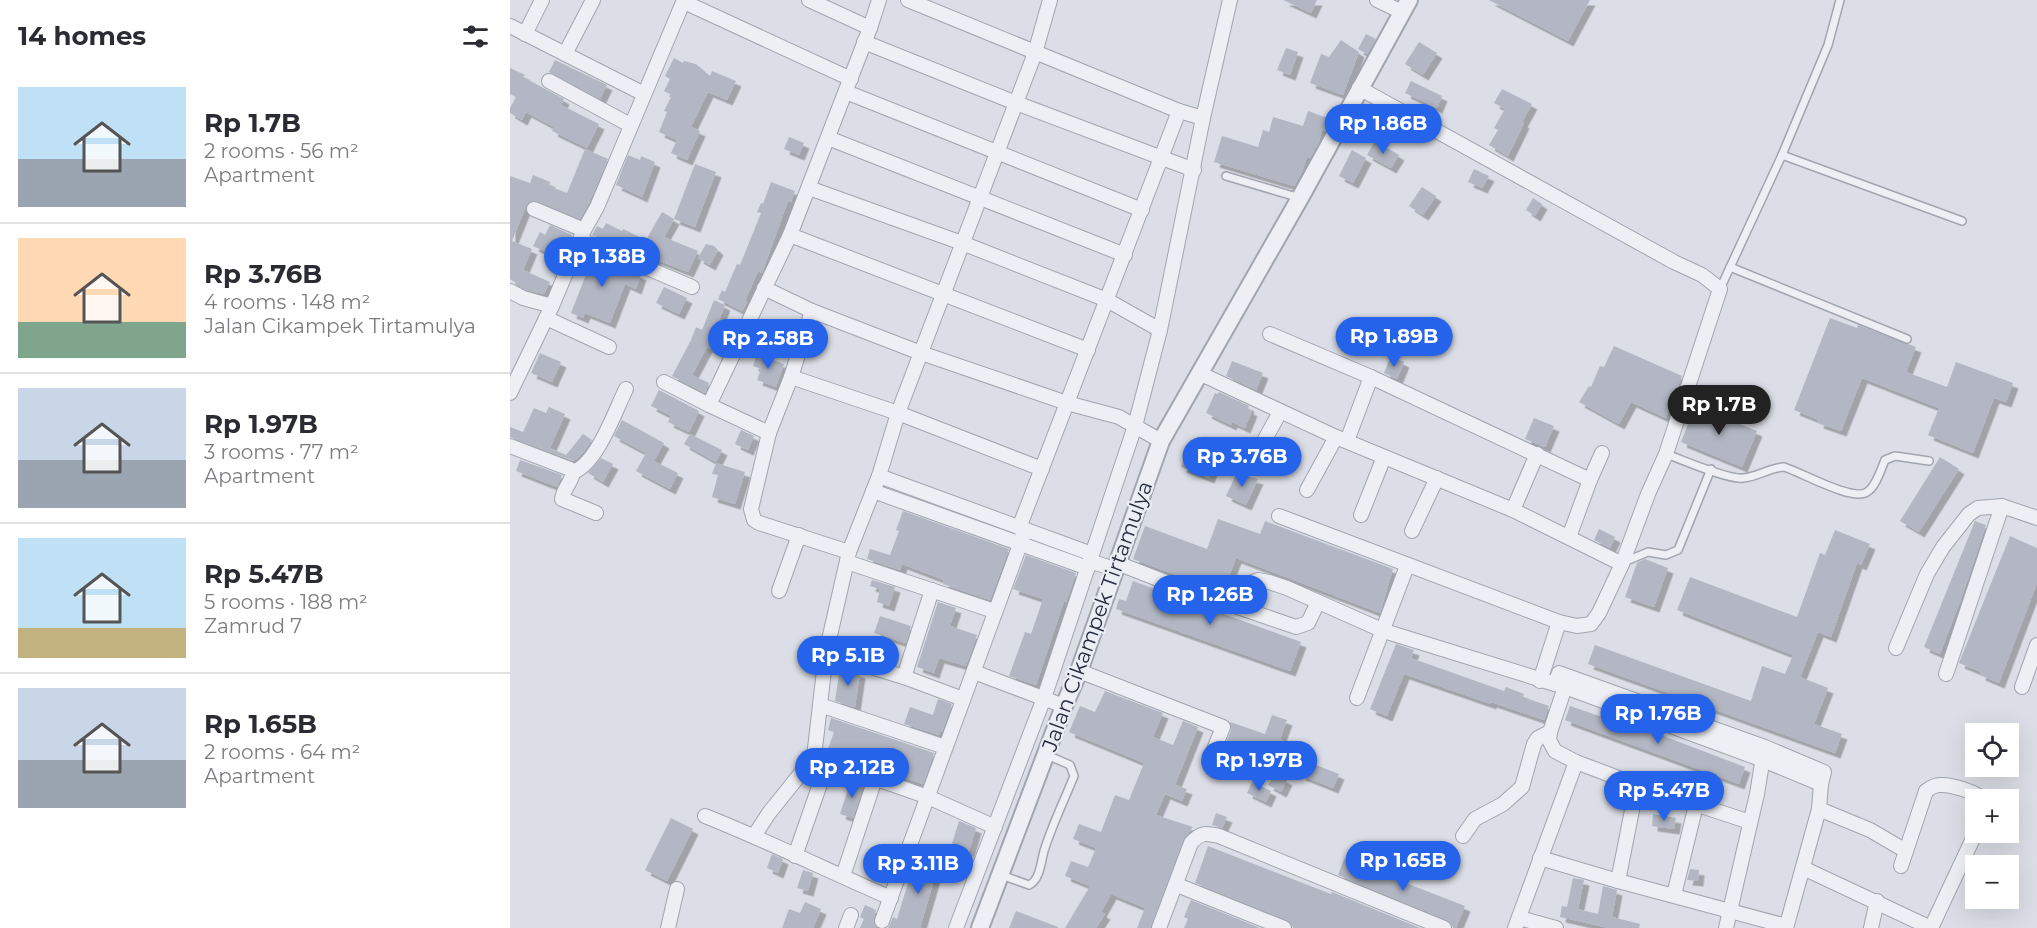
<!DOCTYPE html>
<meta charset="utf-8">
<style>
body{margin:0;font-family:Montserrat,sans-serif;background:#f2f2f3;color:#2b2b33;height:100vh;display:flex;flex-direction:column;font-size:22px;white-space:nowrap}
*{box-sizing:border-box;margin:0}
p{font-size:20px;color:#7c7c81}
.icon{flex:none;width:33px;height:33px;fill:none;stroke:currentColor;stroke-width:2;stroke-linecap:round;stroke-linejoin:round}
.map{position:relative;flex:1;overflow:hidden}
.details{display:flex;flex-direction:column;background:#fff;width:510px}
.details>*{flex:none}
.tools{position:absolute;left:1455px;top:723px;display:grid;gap:12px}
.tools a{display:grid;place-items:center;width:54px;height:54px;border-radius:0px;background:#fff;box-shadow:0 6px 24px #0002;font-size:30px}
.price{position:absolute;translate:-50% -51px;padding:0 14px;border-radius:21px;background:#2563eb;color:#fff;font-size:20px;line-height:39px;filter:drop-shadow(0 2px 3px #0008)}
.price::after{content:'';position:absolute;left:50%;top:36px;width:18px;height:14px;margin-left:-9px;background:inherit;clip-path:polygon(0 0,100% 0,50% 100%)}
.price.selected{background:#222;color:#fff}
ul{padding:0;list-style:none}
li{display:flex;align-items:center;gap:18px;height:150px;padding:0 18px}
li+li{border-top:2px solid #e1e1e2}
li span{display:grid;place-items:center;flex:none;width:168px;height:120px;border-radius:0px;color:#555}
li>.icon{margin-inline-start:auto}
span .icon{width:72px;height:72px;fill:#fffc;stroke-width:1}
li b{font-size:26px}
h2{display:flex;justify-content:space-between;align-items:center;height:72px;padding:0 18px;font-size:26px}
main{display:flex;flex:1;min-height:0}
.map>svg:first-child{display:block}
.building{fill:#b2b7c3;filter:url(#shadow)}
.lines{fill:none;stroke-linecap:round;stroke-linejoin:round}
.service-casing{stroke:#a0a5b0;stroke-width:10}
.minor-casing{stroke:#a0a5b0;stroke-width:16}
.tertiary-casing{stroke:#a0a5b0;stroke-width:20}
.service{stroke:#eeeff4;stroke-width:7}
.minor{stroke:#eeeff4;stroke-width:14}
.tertiary{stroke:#eeeff4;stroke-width:16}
.labels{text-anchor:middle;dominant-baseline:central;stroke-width:4.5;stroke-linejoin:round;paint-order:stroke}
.street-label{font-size:21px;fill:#242b3d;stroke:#eaedf4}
</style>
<main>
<section class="details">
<h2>14 homes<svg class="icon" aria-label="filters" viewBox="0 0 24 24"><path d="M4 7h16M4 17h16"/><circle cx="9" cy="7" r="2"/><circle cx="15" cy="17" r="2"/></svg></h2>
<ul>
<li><span style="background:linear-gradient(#bfe0f5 60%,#9aa5b1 0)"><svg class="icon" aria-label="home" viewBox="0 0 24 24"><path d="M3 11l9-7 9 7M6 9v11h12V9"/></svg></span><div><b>Rp 1.7B</b><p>2 rooms · 56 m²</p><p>Apartment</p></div></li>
<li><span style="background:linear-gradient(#ffd9b3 70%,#7fa58c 0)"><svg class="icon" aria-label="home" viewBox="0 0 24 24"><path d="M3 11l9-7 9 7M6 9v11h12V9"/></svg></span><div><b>Rp 3.76B</b><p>4 rooms · 148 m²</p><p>Jalan Cikampek Tirtamulya</p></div></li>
<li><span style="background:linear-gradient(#c9d6e8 60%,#9aa5b1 0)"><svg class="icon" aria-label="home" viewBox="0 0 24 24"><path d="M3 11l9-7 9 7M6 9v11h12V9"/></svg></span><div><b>Rp 1.97B</b><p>3 rooms · 77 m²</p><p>Apartment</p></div></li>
<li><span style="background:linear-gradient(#bfe0f5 75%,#c2b280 0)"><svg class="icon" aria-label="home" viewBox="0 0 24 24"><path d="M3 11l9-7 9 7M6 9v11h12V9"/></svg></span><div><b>Rp 5.47B</b><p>5 rooms · 188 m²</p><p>Zamrud 7</p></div></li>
<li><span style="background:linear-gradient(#c9d6e8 60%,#9aa5b1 0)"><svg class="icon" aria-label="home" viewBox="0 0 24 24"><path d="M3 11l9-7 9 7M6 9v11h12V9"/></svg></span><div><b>Rp 1.65B</b><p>2 rooms · 64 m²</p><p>Apartment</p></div></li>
</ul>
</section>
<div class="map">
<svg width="1527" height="928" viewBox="0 0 1527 928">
<defs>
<filter id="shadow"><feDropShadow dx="5.5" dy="5.5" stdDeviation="0" flood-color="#0004"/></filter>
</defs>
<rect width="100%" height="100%" fill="#dbdee6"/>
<g class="building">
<polygon points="773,0 807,0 801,13"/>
<polygon points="979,0 1080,0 1058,41"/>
<polygon points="856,34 866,39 857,54 848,49"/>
<polygon points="831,40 849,52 833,95 800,83 811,54 819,57"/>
<polygon points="909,42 927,53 913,75 895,64"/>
<polygon points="776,48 788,52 780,75 767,70"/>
<polygon points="164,58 173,63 174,61 186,64 200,76 202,71 226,81 217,100 198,92 181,127 190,131 177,160 161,153 167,140 149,132 157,112 154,111 162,95 154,91 160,79 155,76"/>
<polygon points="45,60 97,85 90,99 39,72"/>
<polygon points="0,68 15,75 13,77 54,99 51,105 89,124 77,148 42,131 44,127 16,112 12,120 0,113 0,108 6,97 0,94"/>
<polygon points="901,81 932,96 927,108 895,93"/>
<polygon points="992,89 1022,104 1012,122 1014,123 998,156 979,145 988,130 984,128 995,109 984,103"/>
<polygon points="798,111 820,119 815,131 812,130 809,142 800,158 797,157 792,172 784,186 704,162 712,136 748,147 753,130 759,132 763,117 793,126"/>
<polygon points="864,111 882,119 871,141 853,129"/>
<polygon points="279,137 294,143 289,155 274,149"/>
<polygon points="865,141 889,155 881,168 857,155"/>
<polygon points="75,149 98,159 79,203 70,219 27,201 19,202 16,206 2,241 22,249 13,270 40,282 34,294 16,290 0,279 0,176 20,183 23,175 40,182 39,186 57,193"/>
<polygon points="842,150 856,158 843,183 829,176"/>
<polygon points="118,155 130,160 131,156 145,162 132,197 106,185"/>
<polygon points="185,164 206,172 185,227 164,219"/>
<polygon points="964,169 979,176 972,188 958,182"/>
<polygon points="261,182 285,191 281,202 278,201 252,273 248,271 235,301 237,302 232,311 208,299 212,290 215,292 227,264 230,265 251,213 247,212 251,203 253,204"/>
<polygon points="912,187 926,196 913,215 899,206"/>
<polygon points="1023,198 1032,204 1025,216 1016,210"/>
<polygon points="152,212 164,219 154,237 188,251 178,272 145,259 144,261 82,235 87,226 93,229 96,223 112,231 113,229 136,240"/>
<polygon points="40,225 62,235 52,259 23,246 30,232 35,235"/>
<polygon points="196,244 204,246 208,250 200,265 188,258"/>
<polygon points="75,251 131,275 126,289 115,284 100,323 75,313 73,318 61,313 79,267 70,262"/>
<polygon points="154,287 177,298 169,314 146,303"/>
<polygon points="204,300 215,305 203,335 219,342 213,355 197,347 182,375 199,383 195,393 162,376 181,340 186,327 192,330"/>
<polygon points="1320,318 1347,328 1348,325 1406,347 1396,372 1437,387 1446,362 1503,383 1496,402 1484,398 1463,453 1418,435 1429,408 1352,378 1331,431 1308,423 1309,420 1284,410"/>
<polygon points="250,340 261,345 255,357 245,352"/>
<polygon points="1104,346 1172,376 1156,418 1121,402 1109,424 1069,402 1079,386 1081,387 1090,366 1094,367"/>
<polygon points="30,353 51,362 42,382 21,373"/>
<polygon points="247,354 274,364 266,387 247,380 251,369 243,366"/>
<polygon points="881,356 894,362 887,379 874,373"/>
<polygon points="722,361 753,373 746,390 716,376"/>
<polygon points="149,390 189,411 179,432 158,422 161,416 141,406"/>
<polygon points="709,392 739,406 738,409 742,411 735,428 722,422 721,425 696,413 705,393 708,394"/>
<polygon points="1185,406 1247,431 1232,467 1171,442"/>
<polygon points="39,407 55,414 40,448 56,455 73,434 82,440 73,453 64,461 0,437 0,427 13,432 24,408 36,413"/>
<polygon points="1024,418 1044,426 1035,447 1015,439"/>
<polygon points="112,420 154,443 144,461 168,473 160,489 126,471 136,453 104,436"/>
<polygon points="231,430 244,436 238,450 225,444"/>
<polygon points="180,434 212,450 206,462 174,444"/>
<polygon points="677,449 706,459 699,478 671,467"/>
<polygon points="1430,457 1449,469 1409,532 1390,521"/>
<polygon points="91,458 103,464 93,482 78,473"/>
<polygon points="10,460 52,475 47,487 6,471"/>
<polygon points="206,463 235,472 225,504 202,497 208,475 202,474"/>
<polygon points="728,470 735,476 748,479 736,505 716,496"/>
<polygon points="393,511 499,549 480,600 433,584 434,580 392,564 390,570 357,559 360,549 380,555 389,531 386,530"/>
<polygon points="708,519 750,534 755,521 883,569 870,613 726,558 713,592 623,559 635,526 697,549"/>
<polygon points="1465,521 1476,525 1451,599 1430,654 1414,647"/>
<polygon points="1089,529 1105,537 1100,548 1084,540"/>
<polygon points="1325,530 1360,544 1351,565 1347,563 1321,637 1308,632 1290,677 1318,688 1304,724 1332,734 1325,753 1078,664 1085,645 1241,701 1252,666 1275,674 1283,655 1167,610 1180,577 1287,617 1310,553 1315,555"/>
<polygon points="1500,536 1527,548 1527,583 1489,683 1470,675 1471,672 1449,663"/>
<polygon points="516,555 566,573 556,602 554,601 526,685 499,676 515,632 521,634 533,599 503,589"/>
<polygon points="1135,559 1158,568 1144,607 1115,597 1127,563"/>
<polygon points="362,580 385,587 379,606 367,602 370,589 360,586"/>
<polygon points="623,581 791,642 780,671 606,609 609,599 616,601"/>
<polygon points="428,602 446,608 440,626 467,635 456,666 429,658 424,673 407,667"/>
<polygon points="370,616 401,626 396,643 364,633"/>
<polygon points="349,641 362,646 359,657 345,653"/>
<polygon points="886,644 904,650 901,658 994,691 996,687 1014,694 1013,697 1039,706 1034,720 981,702 981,704 894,674 877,716 860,709"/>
<polygon points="330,667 350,673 345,707 325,701"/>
<polygon points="595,691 653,713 643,737 663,745 673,721 688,727 665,785 677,789 672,801 655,794 646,815 683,827 673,840 640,928 627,928 635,908 601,894 591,912 595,914 586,928 555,928 580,886 555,876 561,861 578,867 586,848 563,839 569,824 591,832 605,795 619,800 634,763 559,732 570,706 585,712"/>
<polygon points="428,699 442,704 432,732 430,732 429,735 394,724 400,707 423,715"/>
<polygon points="1060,706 1113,724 1114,721 1235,767 1229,784 1055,720"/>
<polygon points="762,715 777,720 770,739 774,741 767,761 740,751 731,771 709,762 721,730 720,722 755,734"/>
<polygon points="321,718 424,753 413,784 317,752 324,732 318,730"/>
<polygon points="796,761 829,774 823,788 790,775"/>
<polygon points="765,774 777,780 771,792 758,785"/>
<polygon points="341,780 354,784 343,818 330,814"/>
<polygon points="742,782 761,791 756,802 737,793"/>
<polygon points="706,813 717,817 712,828 702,825"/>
<polygon points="1143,814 1166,818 1164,829 1142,826"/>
<polygon points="161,818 183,829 157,881 135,870"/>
<polygon points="449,821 466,828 458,855 464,857 460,867 454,865 453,869 436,863"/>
<polygon points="698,846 821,894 822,892 910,928 783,928 781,923 777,920 685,883"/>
<polygon points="422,850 435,855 431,867 428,866 410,928 378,928 383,917 387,919 402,870 414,874"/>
<polygon points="262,854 273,859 268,873 257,868"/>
<polygon points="834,859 955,906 946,928 943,928 941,923 937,920 828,875"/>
<polygon points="1180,869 1189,870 1188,881 1177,880"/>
<polygon points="293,870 303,873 298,891 287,888"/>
<polygon points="1063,878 1074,880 1068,909 1088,914 1093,886 1107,890 1102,917 1130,924 1129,928 1099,928 1050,917 1052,906 1057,907"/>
<polygon points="681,900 750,928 674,928 678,919 674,917"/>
<polygon points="295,902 311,909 303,928 272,928 279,909 290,913"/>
<polygon points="355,905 366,910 363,922 367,928 350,928 354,919 350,917"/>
<polygon points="506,911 548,927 548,928 499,928"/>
</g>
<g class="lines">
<defs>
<g id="service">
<polyline points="1272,155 1452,221"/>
<polyline points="716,176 790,198"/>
<polyline points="1220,267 1397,339"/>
<polyline points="1210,289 1272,155 1318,45 1330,0"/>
<path d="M1156 454C1173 460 1218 480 1233 478 1247 477 1259 468 1274 467 1291 472 1343 502 1357 492 1366 487 1371 469 1375 460L1385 456 1419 461"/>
<polyline points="1114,562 1138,552 1156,555 1168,550 1201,469"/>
<path d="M491 875 519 885C530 880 531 862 534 851 542 825 554 801 564 776L560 765 537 755"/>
</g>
<g id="minor">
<polyline points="299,0 360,28"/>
<polyline points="398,0 669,111 693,118"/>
<polyline points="867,0 892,12"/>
<polyline points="174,2 341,79"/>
<polyline points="0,26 134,94"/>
<polyline points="15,34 32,0"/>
<polyline points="354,42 506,103 684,170"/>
<polyline points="55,54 83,0"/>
<polyline points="39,81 120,125"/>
<polyline points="849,88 1164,262 1192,275 1210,289 1156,454 1138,494 1112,564 1089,613 1081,624 1067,626 1049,622 1030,681"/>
<polyline points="336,92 632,210"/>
<polyline points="318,138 615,255"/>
<polyline points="299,188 452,243 597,300 650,330"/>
<polyline points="24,209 74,230"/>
<polyline points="280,235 578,350"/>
<polyline points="71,240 182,287"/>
<polyline points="254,288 302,311 411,353 557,403 609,417 651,441"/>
<polyline points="0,291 13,298 42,306"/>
<polyline points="302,311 281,377 259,433 241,509 244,520 249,523 339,552"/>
<polyline points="36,318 99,347"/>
<polyline points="760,334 861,377 1080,480 1059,537"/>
<polyline points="689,373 826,437 1003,510 1112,564"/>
<polyline points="281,377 388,413 532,469"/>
<polyline points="154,382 199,405 259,433"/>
<polyline points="0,393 42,306 74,230 87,207 174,0"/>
<polyline points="199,405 280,235 360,28 369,0"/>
<polyline points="837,441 861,377"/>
<path d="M0 446 60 469 63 472C62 482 53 489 52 499L86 513"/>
<polyline points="739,468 770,412"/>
<path d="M63 472C87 464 105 411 116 389"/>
<polyline points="369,476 582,554"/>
<polyline points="1080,480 1092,453"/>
<polyline points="797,490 826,437"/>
<polyline points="363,491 578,568"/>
<polyline points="1003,510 1027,454"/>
<polyline points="851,515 874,457"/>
<polyline points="769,516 1049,622"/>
<polyline points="509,528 669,111"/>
<polyline points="902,531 927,478"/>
<polyline points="580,561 604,569"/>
<polyline points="337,562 484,611"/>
<polyline points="607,563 712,604 722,605 738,584 748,580 759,582 777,588 874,631 1055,687 1253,760 1311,784"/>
<polyline points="269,591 289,535"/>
<polyline points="722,605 786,627 798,623 808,602"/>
<polyline points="1386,648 1417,574 1433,547 1459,514 1468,508 1492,506"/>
<polyline points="316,653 394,677 453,699"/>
<polyline points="569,671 713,727 699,762"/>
<polyline points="464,672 554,706"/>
<polyline points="1436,674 1492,506 1527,518"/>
<polyline points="394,677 422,590"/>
<polyline points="1045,684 1049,673 1255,747 1314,772 1311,784 1309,809 1276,928"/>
<polyline points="1055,687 1040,732 1039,740 1045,751 1066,762 1127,785 1240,822"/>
<polyline points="1512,687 1527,645"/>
<polyline points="847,698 897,566"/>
<polyline points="310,705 435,747"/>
<polyline points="304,757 418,797 485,827"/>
<polyline points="1309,809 1360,830 1396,851"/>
<path d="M195 816C258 841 318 871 381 898"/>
<polyline points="244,836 259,813 304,757 316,653 339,552 369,476 388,413 525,53 540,0"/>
<polyline points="953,836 965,819 993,804 1012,787 1024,744 1028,738 1040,732"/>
<polyline points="285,856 318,761"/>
<polyline points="1030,858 1108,881 1276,926"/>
<path d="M1391 866 1416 791C1420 788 1424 785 1430 785 1440 784 1467 792 1473 800"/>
<polyline points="1293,868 1421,928"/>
<polyline points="333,876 365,779"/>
<polyline points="1108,881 1127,785"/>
<polyline points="667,885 774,928"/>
<polyline points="1164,895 1186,805"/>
<polyline points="1009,918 1046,928"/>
<polyline points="372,921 515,531"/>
<polyline points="158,928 167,889"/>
<polyline points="336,928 341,915"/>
<polyline points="446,928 534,698 625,426 650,330 693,118 720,0"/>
<path d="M649 928 681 843C691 832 695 833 709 836L934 928"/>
<polyline points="1005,928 1066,762"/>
<polyline points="1216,928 1247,794 1254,751"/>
<polyline points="1361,928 1367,901"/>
<polyline points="1421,928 1466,832"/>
</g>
<polyline id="tertiary" points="470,928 554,706 569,671 651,441 790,198 899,0"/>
</defs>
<use href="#service" class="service-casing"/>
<use href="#minor" class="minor-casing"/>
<use href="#tertiary" class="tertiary-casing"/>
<use href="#service" class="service"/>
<use href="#minor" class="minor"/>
<use href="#tertiary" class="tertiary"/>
</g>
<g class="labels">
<g class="street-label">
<text transform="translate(587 616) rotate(-70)">Jalan Cikampek Tirtamulya</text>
</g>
</g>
</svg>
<div class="tools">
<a><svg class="icon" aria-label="locate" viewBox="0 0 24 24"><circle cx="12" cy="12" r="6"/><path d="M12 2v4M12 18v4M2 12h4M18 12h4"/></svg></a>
<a>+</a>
<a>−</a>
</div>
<b class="price" style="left:873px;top:155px">Rp 1.86B</b>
<b class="price" style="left:92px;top:288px">Rp 1.38B</b>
<b class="price" style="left:884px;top:368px">Rp 1.89B</b>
<b class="price" style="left:258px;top:370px">Rp 2.58B</b>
<b class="price selected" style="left:1209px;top:436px">Rp 1.7B</b>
<b class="price" style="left:732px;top:488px">Rp 3.76B</b>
<b class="price" style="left:700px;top:626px">Rp 1.26B</b>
<b class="price" style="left:338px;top:687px">Rp 5.1B</b>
<b class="price" style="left:1148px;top:745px">Rp 1.76B</b>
<b class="price" style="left:749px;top:792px">Rp 1.97B</b>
<b class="price" style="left:342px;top:799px">Rp 2.12B</b>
<b class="price" style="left:1154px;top:822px">Rp 5.47B</b>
<b class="price" style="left:893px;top:892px">Rp 1.65B</b>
<b class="price" style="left:408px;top:895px">Rp 3.11B</b>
</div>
</main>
